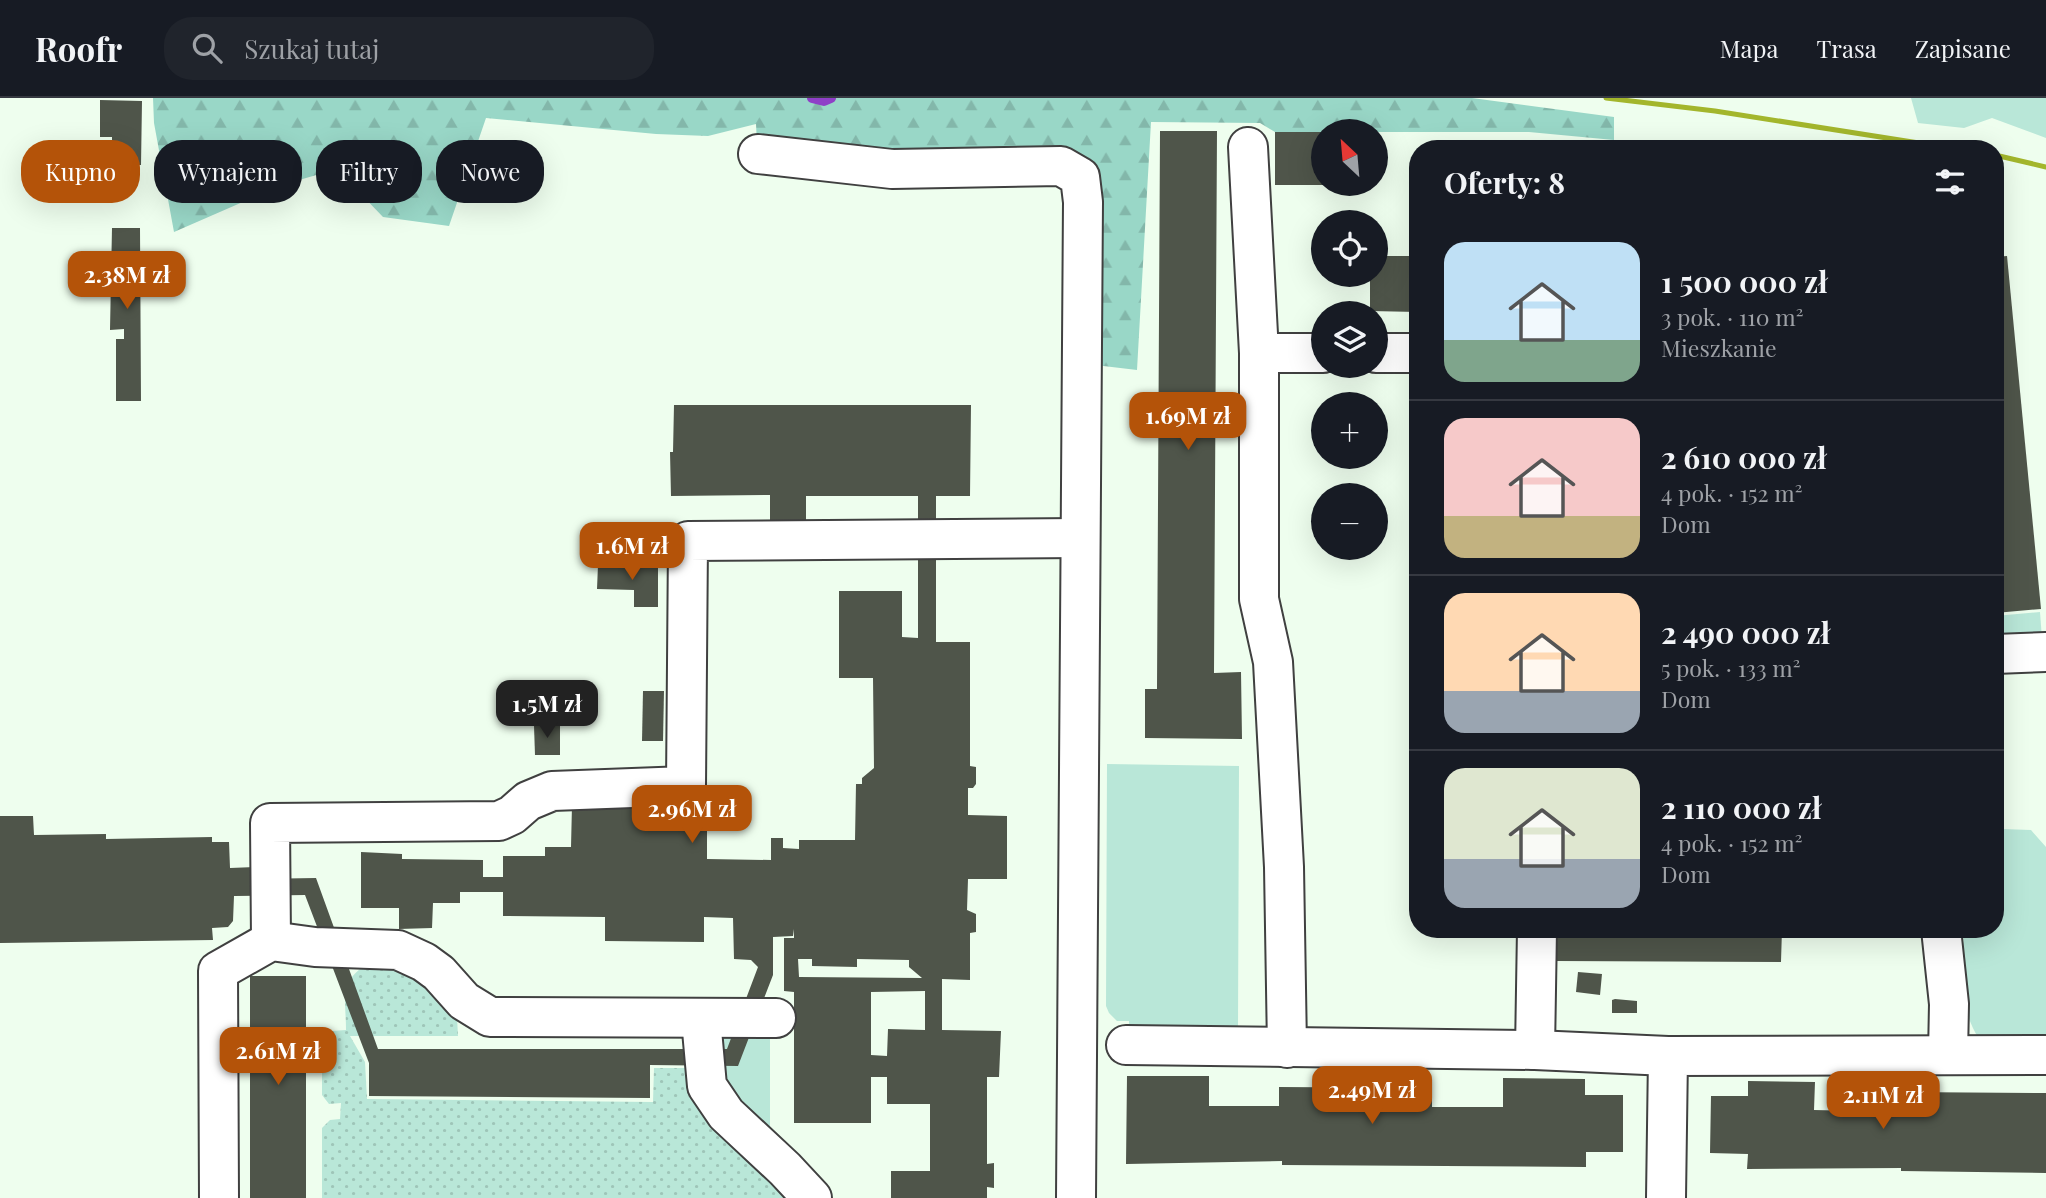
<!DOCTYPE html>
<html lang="pl">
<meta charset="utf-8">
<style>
body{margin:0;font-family:"Playfair Display",serif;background:#20242c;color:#f1f3f6;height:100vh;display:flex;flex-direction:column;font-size:26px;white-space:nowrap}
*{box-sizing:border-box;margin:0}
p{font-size:23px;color:#9ea1a6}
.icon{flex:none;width:38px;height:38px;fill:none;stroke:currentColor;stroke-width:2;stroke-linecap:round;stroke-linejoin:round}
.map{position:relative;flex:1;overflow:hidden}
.side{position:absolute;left:1409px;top:42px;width:595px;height:798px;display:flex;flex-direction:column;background:#171b24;border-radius:28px;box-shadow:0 7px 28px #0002}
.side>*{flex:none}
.hud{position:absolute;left:21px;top:42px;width:665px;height:63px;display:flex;gap:14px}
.needle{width:46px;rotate:334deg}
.buttons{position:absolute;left:1311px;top:21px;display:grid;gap:14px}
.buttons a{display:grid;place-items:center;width:77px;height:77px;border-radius:50%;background:#171b24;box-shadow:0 7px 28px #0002;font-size:35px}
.price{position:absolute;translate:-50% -60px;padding:0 16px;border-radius:14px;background:#b45309;color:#fff;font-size:23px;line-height:46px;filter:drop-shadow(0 2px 4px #0008)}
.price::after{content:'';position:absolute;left:50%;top:42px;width:21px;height:16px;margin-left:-10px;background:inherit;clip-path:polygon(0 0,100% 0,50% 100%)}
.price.on{background:#222;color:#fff}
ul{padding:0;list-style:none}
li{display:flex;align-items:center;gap:21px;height:175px;padding:0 35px}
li+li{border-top:2px solid #363941}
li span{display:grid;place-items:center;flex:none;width:196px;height:140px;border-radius:21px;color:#555}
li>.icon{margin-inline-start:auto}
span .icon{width:84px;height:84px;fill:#fffc;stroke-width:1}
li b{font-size:30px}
h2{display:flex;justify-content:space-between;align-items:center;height:84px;padding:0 35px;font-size:30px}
.pill{padding:0 24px;border-radius:28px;background:#171b24;box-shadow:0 7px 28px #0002;font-size:24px;line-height:63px}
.pill.on{background:#b45309;color:#fff}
header{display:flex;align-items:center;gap:42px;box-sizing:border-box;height:98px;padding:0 35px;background:#171b24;border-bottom:2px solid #363941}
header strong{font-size:33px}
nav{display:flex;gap:38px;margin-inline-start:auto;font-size:24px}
.search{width:490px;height:63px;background:#20242c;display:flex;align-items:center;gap:18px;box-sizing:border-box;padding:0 24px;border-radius:28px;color:#9ea1a6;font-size:26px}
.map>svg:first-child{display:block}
.grass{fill:#b9e7d8}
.forest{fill:url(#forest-firs)}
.park{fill:url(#park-dots)}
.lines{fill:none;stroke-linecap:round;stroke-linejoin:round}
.stream{stroke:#8f3fc7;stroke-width:10}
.building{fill:#4f554a;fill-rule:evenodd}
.minor-casing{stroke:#404040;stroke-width:42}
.minor{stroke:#fff;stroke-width:38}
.rail{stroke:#a3b62c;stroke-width:5}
</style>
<header>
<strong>Roofr</strong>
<div class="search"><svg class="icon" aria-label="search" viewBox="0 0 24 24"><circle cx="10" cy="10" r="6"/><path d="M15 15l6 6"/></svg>Szukaj tutaj</div>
<nav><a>Mapa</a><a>Trasa</a><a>Zapisane</a></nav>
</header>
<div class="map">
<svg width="2046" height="1100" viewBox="0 0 2046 1100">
<defs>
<pattern id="forest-firs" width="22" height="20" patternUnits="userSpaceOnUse" patternTransform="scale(1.75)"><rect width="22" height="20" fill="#99d7c7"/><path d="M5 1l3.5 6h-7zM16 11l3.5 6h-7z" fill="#83b7aa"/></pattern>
<pattern id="park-dots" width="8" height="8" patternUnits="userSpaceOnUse" patternTransform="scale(1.75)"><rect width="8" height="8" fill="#b9e7d8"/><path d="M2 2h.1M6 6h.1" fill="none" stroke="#9ec5b8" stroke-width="1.8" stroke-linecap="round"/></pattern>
</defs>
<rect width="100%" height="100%" fill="#eefeee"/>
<g class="grass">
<polygon points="1911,0 2046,0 2046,40 1992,20 1964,30 1918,25"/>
<polygon points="2040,514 2042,541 1995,542 1995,518"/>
<polygon points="1107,666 1239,668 1238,931 1129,933 1129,923 1117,923 1109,915 1106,908"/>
<path d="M2002 731 2031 732 2046 749V942L1979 941C1957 906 1962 871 1964 831H1995V737Z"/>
<polygon points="768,933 770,941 770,1035 722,997 720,937"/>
</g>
<polygon class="forest" points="153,0 1472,0 1614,19 1614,42 1529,34 1275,34 1260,25 1151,24 1137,272 1095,267 1096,132 1080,56 933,58 757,46 756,26 708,38 656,36 486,20 449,128 383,119 337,71 282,87 174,134 154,25"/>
<path class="park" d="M369 865 405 866 457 919 458 938H350L365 964 367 1001 653 1004 654 970H694L787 1100H322V1030L330 1022 340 1021 341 1005 329 1006 322 997V941L331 933 346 932C346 900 338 883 369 865Z"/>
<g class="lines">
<polyline class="stream" points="812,0 824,3 831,0"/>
</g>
<g class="building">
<polygon points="100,2 142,3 141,67 112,66 112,39 100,39"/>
<polygon points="1160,33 1217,33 1214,575 1241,574 1242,641 1145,640 1145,591 1157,591"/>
<rect x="1275" y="34" width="48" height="53"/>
<polygon points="512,66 514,92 494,94 492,67"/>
<polygon points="112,130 140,130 141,303 116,303 116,241 124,241 124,231 110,232"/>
<polygon points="1376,158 1418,158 1418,214 1370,213 1370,177 1376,177"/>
<polygon points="2007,158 2041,511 1995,515 1995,159"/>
<path d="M674 307H971L970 398H936V544H970V668L976 669V686L973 690H968V717L1007 718V781H968L967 812 976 816V834L970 835V882L942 881V932L1001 933 999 979H987V1066L994 1065V1090L987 1089V1100H891V1073H930V1006H887V979H871V1025H794V894L784 893V840H794V831L793 838 773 839V877L738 968 650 967V1000L369 998V965L305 797 234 798 233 823 228 829 212 830 213 842 0 845V718H33L34 737 106 736V741L212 739V744H229L230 770 255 769V781L316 780 378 951H727L758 869 751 862 734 861 733 820 704 819V844L605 843V819L503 818V794H460V805H433L432 830 399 831V810H361V754L402 756V761L483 762V779H503V758H545V749H571L572 707 707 708V761L771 762V740H783V750L799 751V742H855L856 686H862V680L874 670 873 580H839V493H902V539L918 540V398H806V431H770V397L671 398 670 354H673ZM798 861H812V868L857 869V861L909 862V869L922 880 799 879ZM925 893V932L888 931 887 958 871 957V894Z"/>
<polygon points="598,467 658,468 658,509 634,509 634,492 597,491"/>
<polygon points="643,593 664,593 663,643 642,643"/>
<polygon points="560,627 560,657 535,657 534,628"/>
<polygon points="1556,831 1782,831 1781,864 1556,863"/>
<polygon points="1578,874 1602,876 1600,897 1576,894"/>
<rect x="250" y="878" width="56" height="222"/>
<polygon points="1615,901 1637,903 1637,915 1612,915 1612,902"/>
<polygon points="1127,978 1209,978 1209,1008 1279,1008 1279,989 1432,990 1432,1009 1503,1009 1503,980 1585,981 1585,997 1623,997 1623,1054 1586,1054 1586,1069 1282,1067 1282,1063 1126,1066"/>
<polygon points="1748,983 1815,984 1814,1012 1901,1014 1902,994 2046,995 2046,1075 1901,1073 1901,1070 1747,1071 1748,1056 1710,1055 1711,998 1748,998"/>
</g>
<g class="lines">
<defs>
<g id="minor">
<polyline points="1248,49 1259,255 1259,501 1273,564 1284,769 1287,950"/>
<polyline points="758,56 892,71 1061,68 1080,79 1083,104 1076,1100"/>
<polyline points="1259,255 1323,255"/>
<polyline points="1376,255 1418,255"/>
<polyline points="1995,556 2046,554"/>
<polyline points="1941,831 1949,906 1948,957"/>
<polyline points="271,843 270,725 499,723 512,717 528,703 552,693 686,688 688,443 1080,440"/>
<polyline points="701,921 707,988 726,1016 785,1071 812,1100"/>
<polyline points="1126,947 1535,952 1668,958"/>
<polyline points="1535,952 1537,831"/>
<polyline points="219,1100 218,873 271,843 315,849 398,852 424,864 439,875 464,903 490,919 776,920"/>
<polyline points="1666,1100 1668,958 2046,957"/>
</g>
</defs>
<use href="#minor" class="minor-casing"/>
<use href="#minor" class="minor"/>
<g class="rail">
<polyline points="1606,0 1715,13 1957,51"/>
<polyline points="1995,57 2046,69"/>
</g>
</g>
</svg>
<div class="buttons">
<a><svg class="needle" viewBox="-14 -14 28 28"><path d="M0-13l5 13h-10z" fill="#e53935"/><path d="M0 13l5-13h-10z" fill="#9ea1a6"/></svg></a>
<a><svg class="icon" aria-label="locate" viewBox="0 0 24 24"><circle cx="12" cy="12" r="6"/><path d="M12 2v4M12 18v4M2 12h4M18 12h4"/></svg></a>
<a><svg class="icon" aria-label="layers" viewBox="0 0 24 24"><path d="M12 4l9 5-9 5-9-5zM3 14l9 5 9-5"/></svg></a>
<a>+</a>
<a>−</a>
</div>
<b class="price" style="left:127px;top:213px">2.38M zł</b>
<b class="price" style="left:1188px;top:354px">1.69M zł</b>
<b class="price" style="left:632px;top:484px">1.6M zł</b>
<b class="price on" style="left:547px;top:642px">1.5M zł</b>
<b class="price" style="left:692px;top:747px">2.96M zł</b>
<b class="price" style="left:278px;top:989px">2.61M zł</b>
<b class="price" style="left:1372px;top:1028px">2.49M zł</b>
<b class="price" style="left:1883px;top:1033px">2.11M zł</b>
<div class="hud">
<a class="pill on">Kupno</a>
<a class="pill">Wynajem</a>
<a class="pill">Filtry</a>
<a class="pill">Nowe</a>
</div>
<section class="side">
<h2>Oferty: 8<svg class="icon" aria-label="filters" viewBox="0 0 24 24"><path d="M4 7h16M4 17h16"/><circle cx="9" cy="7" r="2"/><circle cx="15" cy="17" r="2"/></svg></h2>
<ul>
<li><span style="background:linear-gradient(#bfe0f5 70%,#7fa58c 0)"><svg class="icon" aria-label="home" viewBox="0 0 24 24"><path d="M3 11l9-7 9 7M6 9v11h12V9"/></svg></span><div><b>1 500 000 zł</b><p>3 pok. · 110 m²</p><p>Mieszkanie</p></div></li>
<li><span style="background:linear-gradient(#f6c9c9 70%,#c2b280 0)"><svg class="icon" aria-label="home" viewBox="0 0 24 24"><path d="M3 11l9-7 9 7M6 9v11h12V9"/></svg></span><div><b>2 610 000 zł</b><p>4 pok. · 152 m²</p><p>Dom</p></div></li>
<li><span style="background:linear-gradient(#ffd9b3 70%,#9aa5b1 0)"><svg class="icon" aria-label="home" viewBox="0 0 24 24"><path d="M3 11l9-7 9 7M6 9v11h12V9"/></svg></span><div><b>2 490 000 zł</b><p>5 pok. · 133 m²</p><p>Dom</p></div></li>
<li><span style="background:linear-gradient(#dfe7d0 65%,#9aa5b1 0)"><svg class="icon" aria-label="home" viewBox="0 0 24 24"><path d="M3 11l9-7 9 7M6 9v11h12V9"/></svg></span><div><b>2 110 000 zł</b><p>4 pok. · 152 m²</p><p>Dom</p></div></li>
</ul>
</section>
</div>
